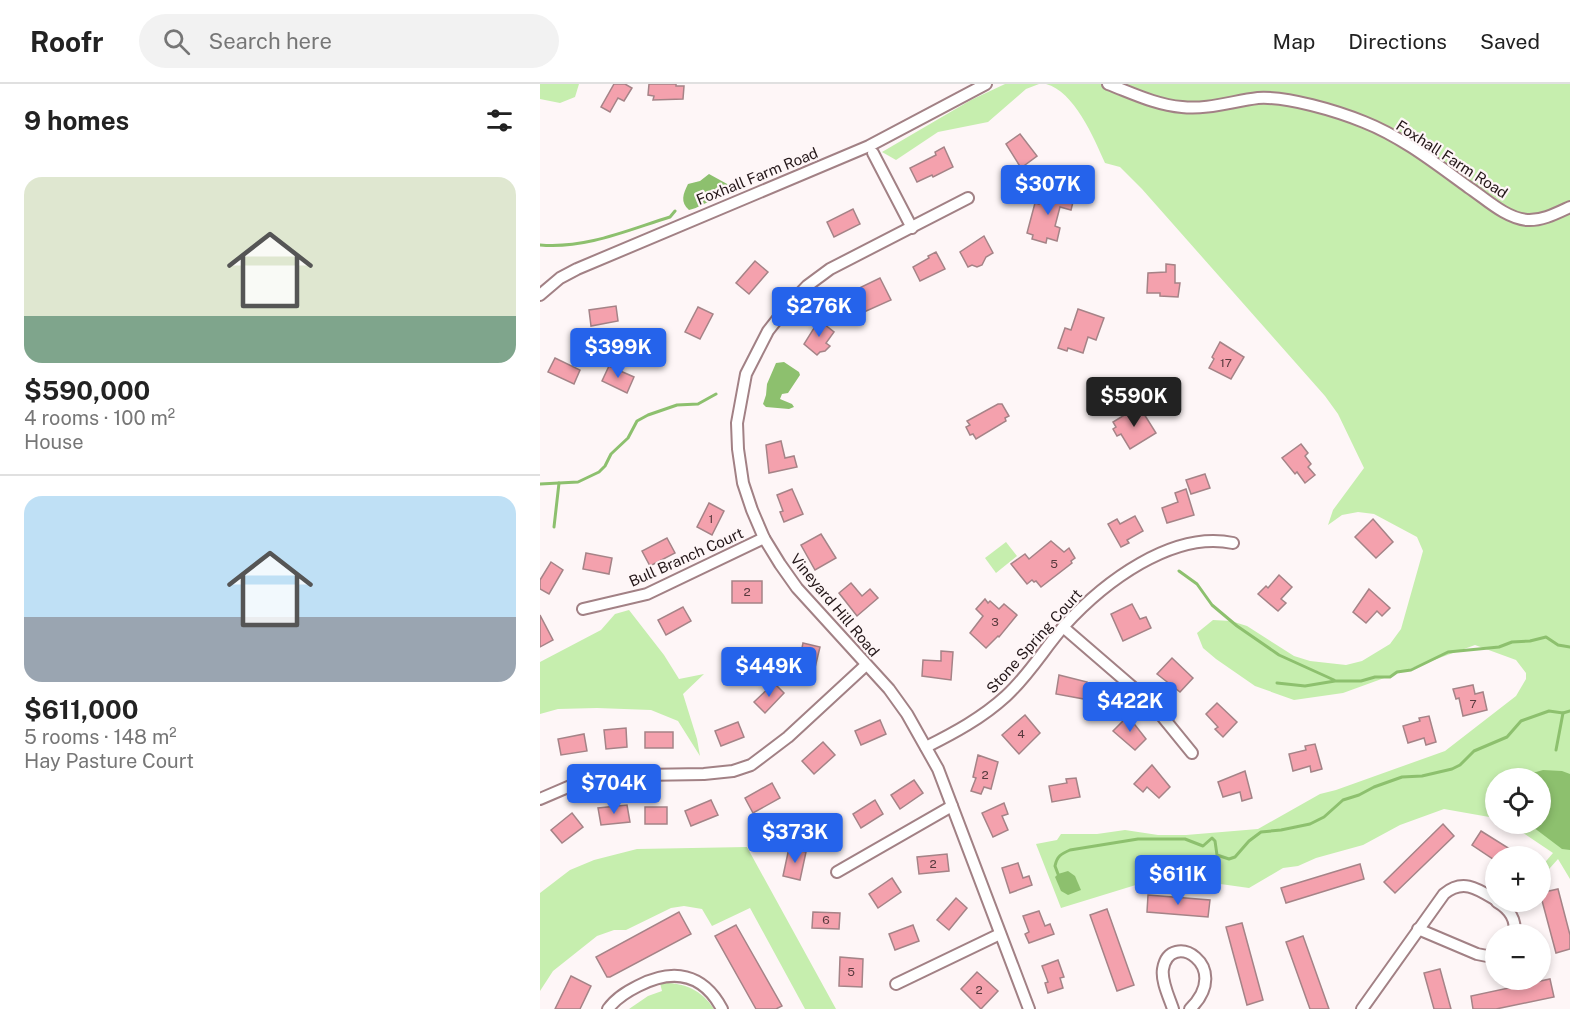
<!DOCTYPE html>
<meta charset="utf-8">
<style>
body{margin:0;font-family:"Public Sans",sans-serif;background:#f2f2f2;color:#222;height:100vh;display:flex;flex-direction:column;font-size:22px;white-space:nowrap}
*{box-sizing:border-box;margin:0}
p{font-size:20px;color:#767676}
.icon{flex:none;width:33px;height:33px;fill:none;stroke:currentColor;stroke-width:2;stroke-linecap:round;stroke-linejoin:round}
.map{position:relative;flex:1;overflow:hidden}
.drawer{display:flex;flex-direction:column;background:#fff;width:540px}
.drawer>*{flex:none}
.controls{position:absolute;left:945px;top:684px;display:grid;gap:12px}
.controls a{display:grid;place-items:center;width:66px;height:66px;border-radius:50%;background:#fff;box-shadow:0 3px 9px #0003;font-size:30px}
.price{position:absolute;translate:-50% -51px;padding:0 14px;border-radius:6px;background:#2563eb;color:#fff;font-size:20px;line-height:39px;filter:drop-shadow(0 2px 3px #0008)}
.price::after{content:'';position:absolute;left:50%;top:36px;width:18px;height:14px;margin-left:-9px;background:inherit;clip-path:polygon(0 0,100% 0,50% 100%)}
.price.selected{background:#222;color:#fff}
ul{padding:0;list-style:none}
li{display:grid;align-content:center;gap:12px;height:318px;padding:0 24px}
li+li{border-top:2px solid #e0e0e0}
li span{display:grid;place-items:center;height:186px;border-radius:18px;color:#555}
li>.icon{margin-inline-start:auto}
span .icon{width:108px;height:108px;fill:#fffc;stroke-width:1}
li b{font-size:26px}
h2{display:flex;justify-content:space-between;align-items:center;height:72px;padding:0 24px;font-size:26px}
header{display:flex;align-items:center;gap:36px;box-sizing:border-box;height:84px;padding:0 30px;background:#fff;border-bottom:2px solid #e0e0e0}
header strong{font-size:28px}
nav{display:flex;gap:33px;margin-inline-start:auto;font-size:21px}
.search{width:420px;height:54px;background:#f2f2f2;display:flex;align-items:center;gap:15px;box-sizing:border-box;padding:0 21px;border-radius:33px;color:#767676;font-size:22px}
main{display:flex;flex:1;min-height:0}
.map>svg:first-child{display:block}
.green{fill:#c6eeae}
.water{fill:#8dc06e}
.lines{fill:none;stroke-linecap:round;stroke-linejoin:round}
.stream{stroke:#8dc06e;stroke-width:3}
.building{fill:#f4a1ad;stroke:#a58387;stroke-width:1.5}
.minor-casing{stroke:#a28185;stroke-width:14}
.minor{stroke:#fff;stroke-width:10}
.labels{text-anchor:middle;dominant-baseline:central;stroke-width:4.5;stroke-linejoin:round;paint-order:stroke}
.number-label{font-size:12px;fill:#583a3e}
.street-label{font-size:15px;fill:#241719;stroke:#fef6f7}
</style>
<header>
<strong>Roofr</strong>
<div class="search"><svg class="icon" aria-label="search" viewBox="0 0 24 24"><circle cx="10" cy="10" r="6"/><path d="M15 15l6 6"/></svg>Search here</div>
<nav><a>Map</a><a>Directions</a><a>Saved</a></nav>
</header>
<main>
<section class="drawer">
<h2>9 homes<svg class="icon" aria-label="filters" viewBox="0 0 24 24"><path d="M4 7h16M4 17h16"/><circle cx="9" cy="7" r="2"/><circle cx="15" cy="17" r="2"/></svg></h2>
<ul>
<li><span style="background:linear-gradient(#dfe7d0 75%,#7fa58c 0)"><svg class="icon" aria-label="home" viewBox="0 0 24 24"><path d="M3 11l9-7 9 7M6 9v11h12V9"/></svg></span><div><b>$590,000</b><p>4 rooms · 100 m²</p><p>House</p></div></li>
<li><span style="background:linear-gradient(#bfe0f5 65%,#9aa5b1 0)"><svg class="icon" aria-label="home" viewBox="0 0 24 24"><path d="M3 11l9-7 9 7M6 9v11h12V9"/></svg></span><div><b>$611,000</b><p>5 rooms · 148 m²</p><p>Hay Pasture Court</p></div></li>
</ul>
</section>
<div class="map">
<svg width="1030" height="925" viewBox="0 0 1030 925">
<rect width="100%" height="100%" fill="#fef6f7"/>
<g class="green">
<polygon points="0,0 39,0 35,13 20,19 0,15"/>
<polygon points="465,0 499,0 486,5 448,38 398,48 356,76 342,68 431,16"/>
<path d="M506 0H1030V795L1018 775 1001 794V783L1013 769 970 740H1000V694H956L955 734 904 725 860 741 823 761 776 774 758 782 743 784 709 804 602 789 599 800 521 824 496 760 517 756 521 750H557L585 746 618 751H646L718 745 780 710 796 706 905 667 976 612 986 595V589L976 576 935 561 803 609 754 616 715 602 676 575 663 564 657 549 673 536 691 537 707 542 754 572 770 577 806 581 822 577 850 560 861 545 883 467 877 453 834 430 818 428 802 431 788 441 793 426 824 384 798 330 785 312 602 105 580 83 565 79C554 54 534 7 506 0Z"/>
<polygon points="466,458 477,472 456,489 445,474"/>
<polygon points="89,526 124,571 139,595 164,590 143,610 157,655 160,672 138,637 111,626 57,624 18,625 0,630 0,578 61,546 75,530"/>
<polygon points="207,763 296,925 265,925 210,824 172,842 162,825 144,822 131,824 86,846 74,846 57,852 13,887 0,907 0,809 30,786 54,776 97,765"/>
<path d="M120 899C143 898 161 905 174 925H89L108 912 122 907Z"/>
</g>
<g class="water">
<path d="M169 90 189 101 187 103 174 117C164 118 159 124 149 126 140 118 143 110 148 100L160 97Z"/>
<polygon points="244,278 259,288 260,291 248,309 242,310 240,315 252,320 254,323 249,325 226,323 223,320 226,311 227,300 236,279"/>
<polygon points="1003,686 1022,687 1030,690 1030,766 1022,765 989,740 1000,740 1000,694 975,694"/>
<polygon points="528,787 535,792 541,806 528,811 521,807 515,793 518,790"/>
</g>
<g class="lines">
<g class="stream">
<path d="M0 161C46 165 88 146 130 133L135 127"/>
<polyline points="0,400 38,398 59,388 65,382 71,370 88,354 97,337 108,331 137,321 158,320 176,310"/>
<polyline points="14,443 19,399"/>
<polyline points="639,487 657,500 672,521 697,542 739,571 794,596"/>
<polyline points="737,599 765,602 795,597 821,597 835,593 850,593 857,588 871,586 908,568 959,563 972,558 990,557 1006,553 1018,561 1030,563"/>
<polyline points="1016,666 1023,629"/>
<path d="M518 790 515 782C517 772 521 770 530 766L598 755H645L663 762 672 754 675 757 677 771 689 775 695 773 709 757 721 748 741 746 770 740 784 733 803 716 819 711 834 703 862 693 882 692 912 685 920 681 934 667 967 653 981 637 1009 627 1023 629 1030 627"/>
</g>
</g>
<g class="building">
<polygon points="74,0 85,0 92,4 84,17 78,14 70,28 61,23"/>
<polygon points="109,0 136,0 136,2 144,2 143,15 113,16 114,12 108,11"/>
<polygon points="480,50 497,72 481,84 466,60"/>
<polygon points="404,63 413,83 393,93 392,91 377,98 370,84 396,71 395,68"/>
<polygon points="510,104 519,106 518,109 534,114 531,126 520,123 515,142 520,144 517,157 507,154 506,159 492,155 493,151 487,149 495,119 499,120 501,113 507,114"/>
<polygon points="313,125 320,140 294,153 287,138"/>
<polygon points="444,152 453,169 446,173 442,181 437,183 432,181 428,183 420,168"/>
<polygon points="396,168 405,185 380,197 373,183 389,174 388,172"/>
<polygon points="215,177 228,188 209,210 196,199"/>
<polygon points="626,180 635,181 635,199 640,199 638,213 620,212 620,209 607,209 608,189 626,188"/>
<polygon points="340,194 351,216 324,228 313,207"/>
<polygon points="76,222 78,237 51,242 49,226"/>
<polygon points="158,223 173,230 160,255 145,248"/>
<polygon points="538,225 564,234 556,256 548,253 543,269 528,264 527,267 518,264 525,244 531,246"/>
<polygon points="279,236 294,248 286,259 290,262 285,267 280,268 277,271 264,260"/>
<polygon points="680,258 704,273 691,295 669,284 674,275 672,273"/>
<polygon points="15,274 40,286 34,300 8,288"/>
<polygon points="69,282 94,293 87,309 62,297"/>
<polygon points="458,320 462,320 469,332 465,334 466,337 436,355 433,350 430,351 426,343 430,341 427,337"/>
<polygon points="599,322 616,349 590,365 581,350 577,352 573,345 576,343 573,338"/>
<polygon points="241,357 245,374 254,372 257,383 229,389 226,361"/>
<polygon points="761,360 768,369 765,372 771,380 768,383 775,391 765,399 757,388 755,390 742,374"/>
<polygon points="665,390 670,404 651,410 646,396"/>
<polygon points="252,405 263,430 244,438 240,428 243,427 237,411"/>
<polygon points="646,405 654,431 627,439 622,424 638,418 635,409"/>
<polygon points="169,419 184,427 172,451 157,443"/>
<polygon points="595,432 603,447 587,456 589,459 581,463 568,440 577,435 580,440"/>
<polygon points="833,435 853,458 836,474 815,453"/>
<polygon points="281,450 296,474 275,486 261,461"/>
<polygon points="127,454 135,469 110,482 102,467"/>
<polygon points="511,457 524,468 529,464 535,474 531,477 532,479 501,503 496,497 494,498 492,496 487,500 471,480 485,470 489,475"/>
<polygon points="46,469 72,474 69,490 43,485"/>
<polygon points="11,478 23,486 9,510 0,505 0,496"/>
<polygon points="739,491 752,503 741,515 746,519 738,527 718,510 726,502 728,504"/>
<rect x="192" y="497" width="30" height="22"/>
<polygon points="311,499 322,512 330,505 338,514 317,532 299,509"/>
<polygon points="829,505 850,524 842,532 837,527 826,539 813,528"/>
<polygon points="445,515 448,519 450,517 459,525 464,520 477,531 459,553 458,552 446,564 430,549 443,532 436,525"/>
<polygon points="592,520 600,535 606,533 611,544 583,557 571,530"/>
<polygon points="143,523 151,537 126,551 118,536"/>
<polygon points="0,531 13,556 0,563"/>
<polygon points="263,559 280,563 273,592 257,588"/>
<polygon points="401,567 413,568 411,596 382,592 383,576 401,577"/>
<polygon points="632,574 653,594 640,608 617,590"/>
<polygon points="519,591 547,598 546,601 553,602 551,614 544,613 544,615 516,610"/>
<polygon points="234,599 244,609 225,629 214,618"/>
<polygon points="933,601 935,610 943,608 947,626 923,632 919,614 916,615 913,605"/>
<polygon points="677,619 697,638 683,653 675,645 678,643 666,630"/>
<polygon points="485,631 500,649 479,670 462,651"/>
<polygon points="588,632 606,655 595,666 573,647"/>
<polygon points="889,632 896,658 886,661 884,654 868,659 863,642 880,637 879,634"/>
<polygon points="340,636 346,650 321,661 315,647"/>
<polygon points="198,638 204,653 181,662 175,647"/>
<polygon points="86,644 87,663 66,665 64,646"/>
<rect x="105" y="648" width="28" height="16"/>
<polygon points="44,650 47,667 21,671 18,655"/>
<polygon points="283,658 295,671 274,690 262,677"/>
<polygon points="775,660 782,685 771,688 770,682 753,687 749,670 766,666 765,662"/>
<polygon points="438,671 458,678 451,705 444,703 441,710 431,707 436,694 433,693"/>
<polygon points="612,681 630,703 619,714 607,703 603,708 594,700"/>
<polygon points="705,687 712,714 702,717 700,708 683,713 678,698"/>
<polygon points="536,694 540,713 512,718 509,702 527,699 526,695"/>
<polygon points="374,696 383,709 360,725 351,711"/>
<polygon points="232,699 240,714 213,729 205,714"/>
<polygon points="171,716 178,731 151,742 145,727"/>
<polygon points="335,716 343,730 321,744 313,730"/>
<polygon points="464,719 468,730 462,732 468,746 453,753 442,729"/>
<polygon points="87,721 90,738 61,741 58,724"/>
<rect x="105" y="723" width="22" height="17"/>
<polygon points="32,729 43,743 22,759 11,746"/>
<polygon points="287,730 297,744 274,759 265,744"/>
<polygon points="903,740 914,752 855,809 844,798"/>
<polygon points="941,747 981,772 956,772 956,777 932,761"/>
<polygon points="249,764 266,768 260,796 243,792"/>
<polygon points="407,770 409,787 379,790 377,773"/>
<polygon points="478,779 483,794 489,792 492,801 470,809 462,784"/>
<polygon points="820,780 824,795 746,819 741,804"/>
<polygon points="352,794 361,808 338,824 329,810"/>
<polygon points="1018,805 1030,851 1030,865 1016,869 1000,809"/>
<polygon points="608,811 670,816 668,833 607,828"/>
<polygon points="416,814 427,824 409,846 397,836"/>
<polygon points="567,825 594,901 577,907 550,831"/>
<polygon points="499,827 505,842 510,840 514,850 489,859 485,850 489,848 483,832"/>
<polygon points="139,828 151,850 70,893 67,893 56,873"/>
<polygon points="273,828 300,829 299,845 272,844"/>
<polygon points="702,839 723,916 707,921 686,843"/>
<polygon points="196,841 242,922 236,925 216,925 175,852"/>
<polygon points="373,841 379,857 355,866 349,850"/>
<polygon points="763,852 789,925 770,925 746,858"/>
<polygon points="300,873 323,875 322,903 299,902"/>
<polygon points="518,876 524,893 520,894 523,904 508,909 505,899 508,898 502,882"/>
<polygon points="900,885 911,925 894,925 884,889"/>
<polygon points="437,888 458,907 441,925 421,905"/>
<polygon points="31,892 51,902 40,925 15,925"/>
<polygon points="1010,895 1014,913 956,925 933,925 931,912"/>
</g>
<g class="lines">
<defs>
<g id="minor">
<path d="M568 0C592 9 616 21 642 23 667 26 693 17 718 14 747 12 797 27 824 38 862 53 895 79 928 103 945 114 965 134 987 136 1002 137 1017 129 1030 123"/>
<polyline points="333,69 372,144"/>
<polyline points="428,114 290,185 267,202 246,224 228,247 206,290 197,339 198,365 203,399 212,426 224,454 240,480 257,504 349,605 367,630 398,685 489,925"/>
<polyline points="0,211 20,194 37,185 329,62 446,0"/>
<polyline points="43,525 107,510 224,454"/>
<polyline points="523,543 596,606 617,626 652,669"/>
<path d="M386 663C414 649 442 634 466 612 489 591 504 565 524 542 563 499 632 446 693 459"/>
<polyline points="0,715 42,697 101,691 164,690 193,687 211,681 248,653 326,581"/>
<polyline points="297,788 412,722"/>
<path d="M957 818C969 825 977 836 974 850"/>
<polyline points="878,845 937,870 947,872 956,869"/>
<polyline points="356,900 460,850"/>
<path d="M68 925C76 914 86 908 98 902 133 884 163 889 182 925"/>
<path d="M633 925C629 913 621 897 623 885 630 844 694 882 650 925"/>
<path d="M822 925 904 810C923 794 938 805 956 816"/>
</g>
</defs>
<use href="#minor" class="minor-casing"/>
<use href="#minor" class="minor"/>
</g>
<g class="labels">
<g class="number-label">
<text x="686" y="279">17</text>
<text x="171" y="435">1</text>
<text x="514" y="480">5</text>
<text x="207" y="508">2</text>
<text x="455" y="538">3</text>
<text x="933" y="620">7</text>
<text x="481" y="650">4</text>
<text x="445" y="691">2</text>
<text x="393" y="780">2</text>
<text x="286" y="836">6</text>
<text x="311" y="888">5</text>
<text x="439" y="906">2</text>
</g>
<g class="street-label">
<text transform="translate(912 75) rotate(33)">Foxhall Farm Road</text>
<text transform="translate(217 92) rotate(-22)">Foxhall Farm Road</text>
<text transform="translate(146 473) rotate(-24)">Bull Branch Court</text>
<text transform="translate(295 521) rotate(50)">Vineyard Hill Road</text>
<text transform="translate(494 557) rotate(-48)">Stone Spring Court</text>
</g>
</g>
</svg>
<div class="controls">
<a><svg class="icon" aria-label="locate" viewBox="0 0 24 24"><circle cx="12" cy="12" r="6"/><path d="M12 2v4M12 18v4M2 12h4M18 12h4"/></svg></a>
<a>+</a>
<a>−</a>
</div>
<b class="price" style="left:508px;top:132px">$307K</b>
<b class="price" style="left:279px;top:254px">$276K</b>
<b class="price" style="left:78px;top:295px">$399K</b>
<b class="price selected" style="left:594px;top:344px">$590K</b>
<b class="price" style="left:229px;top:614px">$449K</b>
<b class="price" style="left:590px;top:649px">$422K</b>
<b class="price" style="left:74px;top:731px">$704K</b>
<b class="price" style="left:255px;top:780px">$373K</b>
<b class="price" style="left:638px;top:822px">$611K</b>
</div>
</main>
